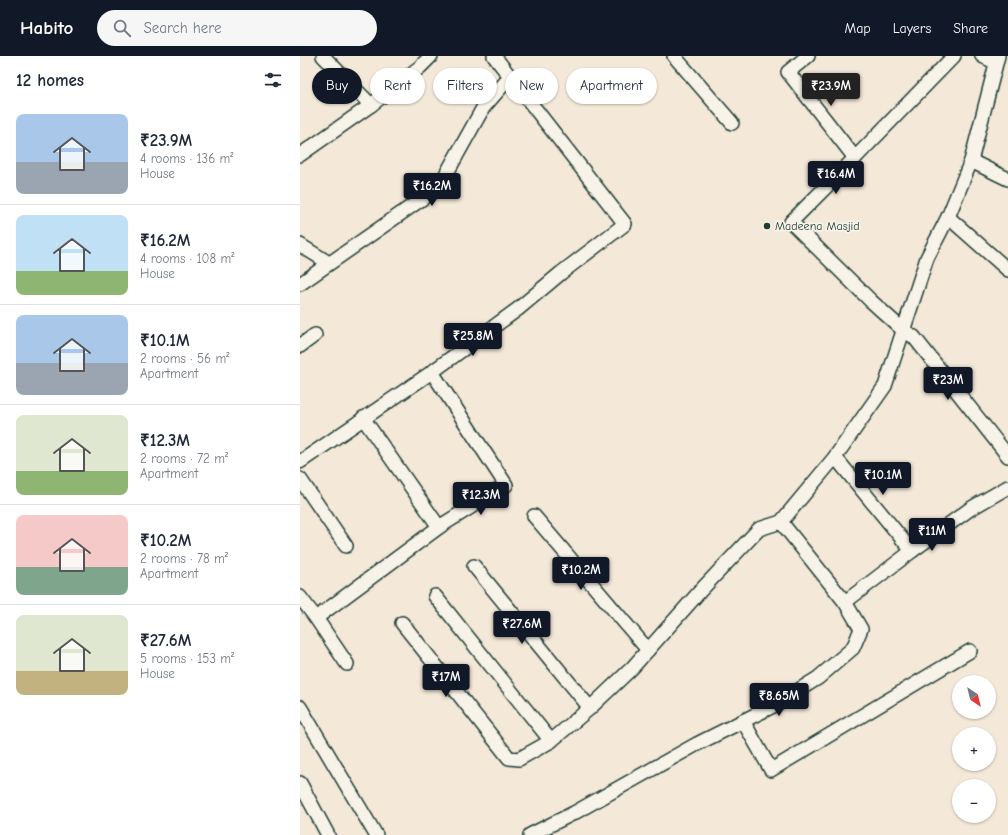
<!DOCTYPE html>
<meta charset="utf-8">
<style>
body{margin:0;font-family:"Comic Neue",sans-serif;background:#f6f6f7;color:#1f2937;height:100vh;display:flex;flex-direction:column;font-size:15px;white-space:nowrap}
*{box-sizing:border-box;margin:0}
p{font-size:13px;color:#747a83}
.icon{flex:none;width:22px;height:22px;fill:none;stroke:currentColor;stroke-width:2;stroke-linecap:round;stroke-linejoin:round}
.map{position:relative;flex:1;overflow:hidden}
.details{display:flex;flex-direction:column;background:#fff;width:300px}
.details>*{flex:none}
.banner{position:absolute;left:12px;top:12px;width:380px;height:36px;display:flex;gap:8px}
.needle{width:26px;rotate:145deg}
.buttons{position:absolute;left:652px;top:619px;display:grid;gap:8px}
.buttons a{display:grid;place-items:center;width:44px;height:44px;border-radius:50%;background:#fff;box-shadow:0 1px 3px #0004;font-size:20px}
.price{position:absolute;translate:-50% -34px;padding:0 9px;border-radius:4px;background:#111827;color:#fff;font-size:13px;line-height:26px;filter:drop-shadow(0 1px 2px #0008)}
.price::after{content:'';position:absolute;left:50%;top:24px;width:12px;height:9px;margin-left:-6px;background:inherit;clip-path:polygon(0 0,100% 0,50% 100%)}
.price.current{background:#222;color:#fff}
ul{padding:0;list-style:none}
li{display:flex;align-items:center;gap:12px;height:100px;padding:0 16px}
li+li{border-top:1px solid #e0e1e3}
li span{display:grid;place-items:center;flex:none;width:112px;height:80px;border-radius:8px;color:#555}
li>.icon{margin-inline-start:auto}
span .icon{width:48px;height:48px;fill:#fffc;stroke-width:1}
li b{font-size:17px}
h2{display:flex;justify-content:space-between;align-items:center;height:48px;padding:0 16px;font-size:17px}
.pill{padding:0 14px;border-radius:18px;background:#fff;box-shadow:0 1px 3px #0004;font-size:14px;line-height:36px}
.pill.current{background:#111827;color:#fff}
header{display:flex;align-items:center;gap:24px;box-sizing:border-box;height:56px;padding:0 20px;background:#111827;color:#fff}
header strong{font-size:19px}
nav{display:flex;gap:22px;margin-inline-start:auto;font-size:14px}
.search{width:280px;height:36px;background:#f6f6f7;display:flex;align-items:center;gap:10px;box-sizing:border-box;padding:0 14px;border-radius:22px;color:#747a83;font-size:15px}
main{display:flex;flex:1;min-height:0}
.map>svg:first-child{display:block}
.lines{fill:none;stroke-linecap:round;stroke-linejoin:round}
.street-casing{stroke:#1f3d34;stroke-width:16}
.street{stroke:#f7f3e8;stroke-width:13}
.poi-dot{fill:#1f3d34;stroke:#f7f3e8;stroke-width:1.5}
.labels{text-anchor:middle;dominant-baseline:central;stroke-width:3.5;stroke-linejoin:round;paint-order:stroke}
.poi-label{font-size:12px;fill:#1f3d34;stroke:#f7f3e8;text-anchor:start}
</style>
<header>
<strong>Habito</strong>
<div class="search"><svg class="icon" aria-label="search" viewBox="0 0 24 24"><circle cx="10" cy="10" r="6"/><path d="M15 15l6 6"/></svg>Search here</div>
<nav><a>Map</a><a>Layers</a><a>Share</a></nav>
</header>
<main>
<section class="details">
<h2>12 homes<svg class="icon" aria-label="filters" viewBox="0 0 24 24"><path d="M4 7h16M4 17h16"/><circle cx="9" cy="7" r="2"/><circle cx="15" cy="17" r="2"/></svg></h2>
<ul>
<li><span style="background:linear-gradient(#a9c7e8 60%,#9aa5b1 0)"><svg class="icon" aria-label="home" viewBox="0 0 24 24"><path d="M3 11l9-7 9 7M6 9v11h12V9"/></svg></span><div><b>₹23.9M</b><p>4 rooms · 136 m²</p><p>House</p></div></li>
<li><span style="background:linear-gradient(#bfe0f5 70%,#8fb573 0)"><svg class="icon" aria-label="home" viewBox="0 0 24 24"><path d="M3 11l9-7 9 7M6 9v11h12V9"/></svg></span><div><b>₹16.2M</b><p>4 rooms · 108 m²</p><p>House</p></div></li>
<li><span style="background:linear-gradient(#a9c7e8 60%,#9aa5b1 0)"><svg class="icon" aria-label="home" viewBox="0 0 24 24"><path d="M3 11l9-7 9 7M6 9v11h12V9"/></svg></span><div><b>₹10.1M</b><p>2 rooms · 56 m²</p><p>Apartment</p></div></li>
<li><span style="background:linear-gradient(#dfe7d0 70%,#8fb573 0)"><svg class="icon" aria-label="home" viewBox="0 0 24 24"><path d="M3 11l9-7 9 7M6 9v11h12V9"/></svg></span><div><b>₹12.3M</b><p>2 rooms · 72 m²</p><p>Apartment</p></div></li>
<li><span style="background:linear-gradient(#f6c9c9 65%,#7fa58c 0)"><svg class="icon" aria-label="home" viewBox="0 0 24 24"><path d="M3 11l9-7 9 7M6 9v11h12V9"/></svg></span><div><b>₹10.2M</b><p>2 rooms · 78 m²</p><p>Apartment</p></div></li>
<li><span style="background:linear-gradient(#dfe7d0 70%,#c2b280 0)"><svg class="icon" aria-label="home" viewBox="0 0 24 24"><path d="M3 11l9-7 9 7M6 9v11h12V9"/></svg></span><div><b>₹27.6M</b><p>5 rooms · 153 m²</p><p>House</p></div></li>
</ul>
</section>
<div class="map">
<svg width="708" height="779" viewBox="0 0 708 779">
<rect width="100%" height="100%" fill="#f4e8d8"/>
<filter id="ink" filterUnits="userSpaceOnUse"><feTurbulence type="fractalNoise" baseFrequency=".025" numOctaves="2"/><feDisplacementMap in="SourceGraphic" scale="8" xChannelSelector="R" yChannelSelector="G"/><feConvolveMatrix kernelMatrix="1 2 1 2 8 2 1 2 1" color-interpolation-filters="sRGB"/></filter>
<g filter="url(#ink)">
<g class="lines">
<defs>
<g id="street">
<polyline points="23,0 71,49"/>
<polyline points="374,0 432,67"/>
<polyline points="508,0 488,16 555,102"/>
<polyline points="654,0 555,102 491,166 571,245 603,274 614,281 708,400"/>
<polyline points="682,0 695,6"/>
<polyline points="0,99 71,49 120,11 131,0"/>
<polyline points="671,105 708,123"/>
<polyline points="648,161 708,214"/>
<polyline points="0,189 29,207"/>
<polyline points="0,228 139,131 183,52 210,21"/>
<polyline points="0,290 15,279"/>
<polyline points="63,362 139,471"/>
<polyline points="535,401 612,495"/>
<polyline points="0,406 132,316 218,253 261,217 325,168 194,0"/>
<polyline points="0,423 46,490"/>
<polyline points="234,460 348,594"/>
<polyline points="174,510 290,652"/>
<polyline points="135,540 251,685"/>
<polyline points="0,541 16,562 47,608"/>
<polyline points="545,546 612,495 670,453 708,431"/>
<polyline points="16,562 139,471 206,429 132,316"/>
<polyline points="102,567 209,702 219,703 251,685 290,652 332,612 402,533 459,473 481,466 535,401 585,330 627,202 648,161 671,105 698,0"/>
<polyline points="0,651 76,779"/>
<polyline points="443,665 471,714 670,595"/>
<polyline points="0,727 28,779"/>
<polyline points="230,779 274,757 397,688 473,650 518,622 553,592 561,573 545,546 481,466"/>
</g>
</defs>
<use href="#street" class="street-casing"/>
<use href="#street" class="street"/>
</g>
</g>
<circle class="poi-dot" cx="467" cy="170" r="4"/>
<g class="labels">
<g class="poi-label">
<text x="475" y="170">Madeena Masjid</text>
</g>
</g>
</svg>
<div class="buttons">
<a><svg class="needle" viewBox="-14 -14 28 28"><path d="M0-13l5 13h-10z" fill="#e53935"/><path d="M0 13l5-13h-10z" fill="#747a83"/></svg></a>
<a>+</a>
<a>−</a>
</div>
<b class="price current" style="left:531px;top:51px">₹23.9M</b>
<b class="price" style="left:536px;top:139px">₹16.4M</b>
<b class="price" style="left:132px;top:151px">₹16.2M</b>
<b class="price" style="left:173px;top:301px">₹25.8M</b>
<b class="price" style="left:648px;top:345px">₹23M</b>
<b class="price" style="left:583px;top:440px">₹10.1M</b>
<b class="price" style="left:181px;top:460px">₹12.3M</b>
<b class="price" style="left:632px;top:496px">₹11M</b>
<b class="price" style="left:281px;top:535px">₹10.2M</b>
<b class="price" style="left:222px;top:589px">₹27.6M</b>
<b class="price" style="left:146px;top:642px">₹17M</b>
<b class="price" style="left:479px;top:661px">₹8.65M</b>
<div class="banner">
<a class="pill current">Buy</a>
<a class="pill">Rent</a>
<a class="pill">Filters</a>
<a class="pill">New</a>
<a class="pill">Apartment</a>
</div>
</div>
</main>
